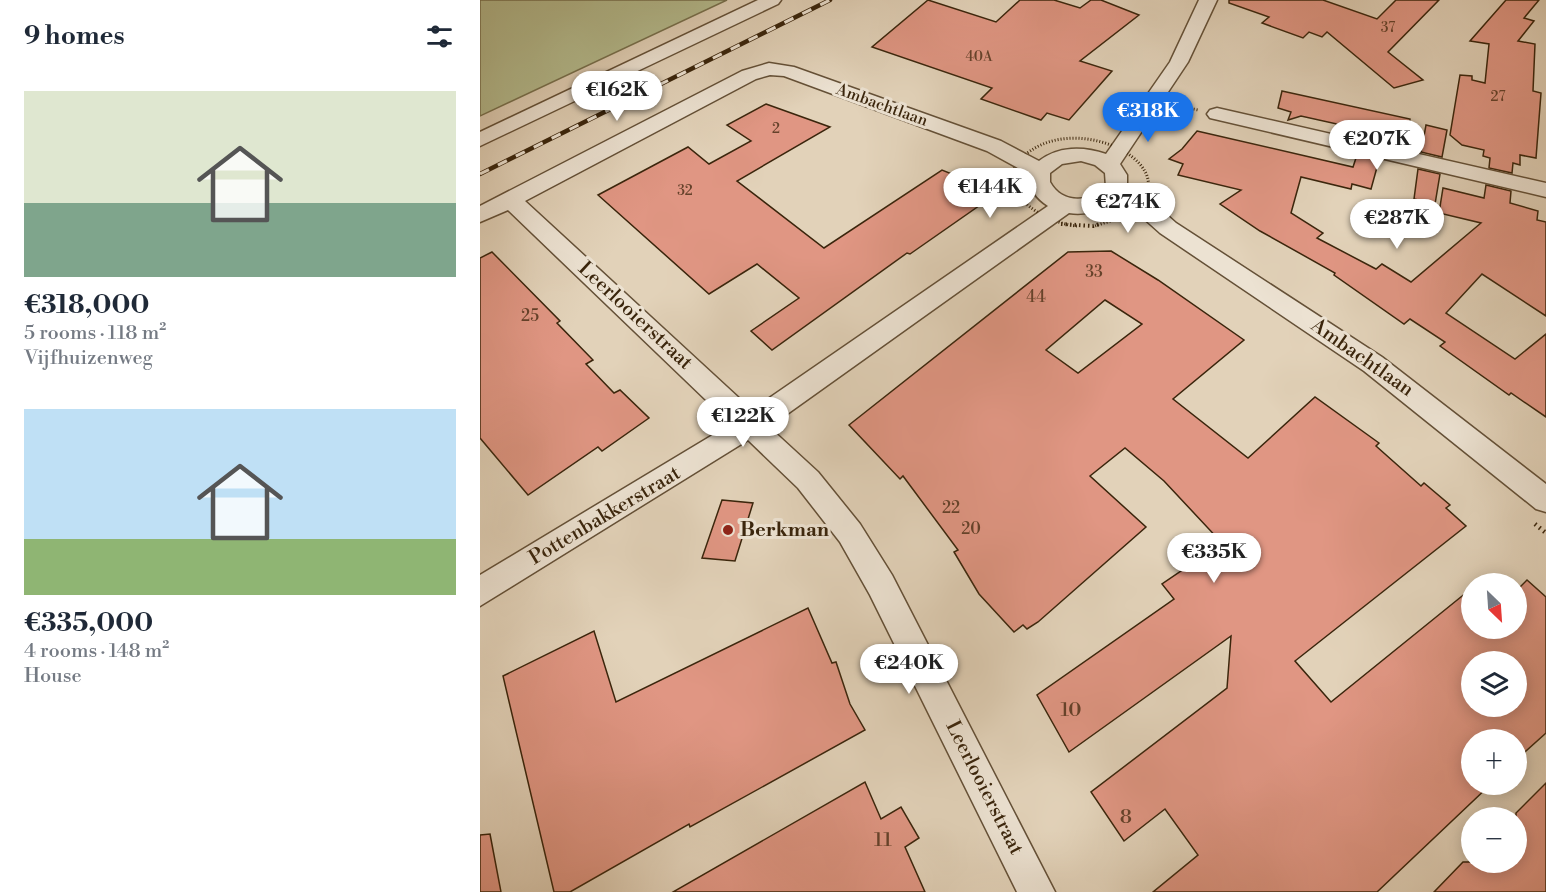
<!DOCTYPE html>
<meta charset="utf-8">
<style>
body{margin:0;font-family:"Libre Bodoni",serif;background:#f2f2f3;color:#1f2937;height:100vh;display:flex;flex-direction:column;font-size:22px;white-space:nowrap}
*{box-sizing:border-box;margin:0}
p{font-size:20px;color:#747a83}
.icon{flex:none;width:33px;height:33px;fill:none;stroke:currentColor;stroke-width:2;stroke-linecap:round;stroke-linejoin:round}
.map{position:relative;flex:1;overflow:hidden}
.drawer{display:flex;flex-direction:column;background:#fff;width:480px}
.drawer>*{flex:none}
.needle{width:39px;rotate:155deg}
.controls{position:absolute;left:981px;top:573px;display:grid;gap:12px}
.controls a{display:grid;place-items:center;width:66px;height:66px;border-radius:50%;background:#fff;box-shadow:0 3px 15px #0003;font-size:30px}
.price{position:absolute;translate:-50% -51px;padding:0 14px;border-radius:21px;background:#fff;color:#222;font-size:20px;line-height:39px;filter:drop-shadow(0 2px 3px #0008)}
.price::after{content:'';position:absolute;left:50%;top:36px;width:18px;height:14px;margin-left:-9px;background:inherit;clip-path:polygon(0 0,100% 0,50% 100%)}
.price.active{background:#1a73e8;color:#fff}
ul{padding:0;list-style:none}
li{display:grid;align-content:center;gap:12px;height:318px;padding:0 24px}
li span{display:grid;place-items:center;height:186px;border-radius:0px;color:#555}
li>.icon{margin-inline-start:auto}
span .icon{width:108px;height:108px;fill:#fffc;stroke-width:1}
li b{font-size:26px}
h2{display:flex;justify-content:space-between;align-items:center;height:72px;padding:0 24px;font-size:26px}
main{display:flex;flex:1;min-height:0}
.map>svg:first-child{display:block}
.green{fill:#b4bb8e;stroke:#77704d;stroke-width:1.5}
.building{fill:#e09683;stroke:#3a250c;stroke-width:1.5;fill-rule:evenodd}
.lines{fill:none;stroke-linecap:round;stroke-linejoin:round}
.minor-casing{stroke:#645037;stroke-width:3}
.path-far2{stroke:#3a250c;stroke-width:3;stroke-dasharray:1 2;stroke-linecap:butt}
.path-far1{stroke:#3a250c;stroke-width:4;stroke-dasharray:1.5 3;stroke-linecap:butt}
.path{stroke:#3a250c;stroke-width:4.5;stroke-dasharray:1.5 4;stroke-linecap:butt}
.minor{fill:#ece2d2;fill-rule:evenodd}
.rail-casing{stroke:#3a250c;stroke-width:4.5}
.rail{stroke:#ece2d2;stroke-width:3;stroke-dasharray:10;stroke-linecap:butt}
.poi-dot{fill:#8f2418;stroke:#ece2d2;stroke-width:2}
.labels{text-anchor:middle;dominant-baseline:central;stroke-width:6;stroke-linejoin:round;paint-order:stroke}
.far-number-label{font-size:14px;fill:#64412a}
.far-street-label{font-size:16px;fill:#3a250c;stroke:#ece2d2}
.number-label{font-size:16px;fill:#64412a}
.street-label{font-size:20px;fill:#3a250c;stroke:#ece2d2}
.poi-label{font-size:20px;font-weight:bold;fill:#3a250c;stroke:#ece2d2;text-anchor:start}
.near-number-label{font-size:20px;fill:#64412a}
</style>
<main>
<section class="drawer">
<h2>9 homes<svg class="icon" aria-label="filters" viewBox="0 0 24 24"><path d="M4 7h16M4 17h16"/><circle cx="9" cy="7" r="2"/><circle cx="15" cy="17" r="2"/></svg></h2>
<ul>
<li><span style="background:linear-gradient(#dfe7d0 60%,#7fa58c 0)"><svg class="icon" aria-label="home" viewBox="0 0 24 24"><path d="M3 11l9-7 9 7M6 9v11h12V9"/></svg></span><div><b>€318,000</b><p>5 rooms · 118 m²</p><p>Vijfhuizenweg</p></div></li>
<li><span style="background:linear-gradient(#bfe0f5 70%,#8fb573 0)"><svg class="icon" aria-label="home" viewBox="0 0 24 24"><path d="M3 11l9-7 9 7M6 9v11h12V9"/></svg></span><div><b>€335,000</b><p>4 rooms · 148 m²</p><p>House</p></div></li>
</ul>
</section>
<div class="map">
<svg width="1066" height="892" viewBox="0 0 1066 892">
<rect width="100%" height="100%" fill="#e2d2b9"/>
<filter id="stains"><feTurbulence type="fractalNoise" baseFrequency=".00333" numOctaves="4"/><feColorMatrix values="0 0 0 0 .2 0 0 0 0 .09 0 0 0 0 .02 0 0 0 .5 -.17"/></filter>
<radialGradient id="worn" r=".72"><stop offset=".6" stop-color="#630" stop-opacity="0"/><stop offset="1" stop-color="#630" stop-opacity=".3"/></radialGradient>
<polygon class="green" points="0,0 247,0 0,116"/>
<g class="building">
<polygon points="448,0 516,22 540,0 574,0 600,8 611,0 621,0 659,15 600,61 632,71 589,120 567,113 561,120 501,99 512,88 392,47"/>
<polygon points="749,0 843,0 897,19 916,0 959,0 908,52 943,80 914,88 847,32 842,37 829,32 823,38 782,23 789,17 749,3"/>
<polygon points="1026,0 1059,0 1044,18 1054,21 1038,41 1055,44 1053,91 1061,93 1056,158 1040,155 1040,165 1033,163 1032,173 1009,168 1010,158 1003,156 1004,150 982,145 970,135 980,75 992,76 992,80 1005,83 1009,44 990,41"/>
<polygon points="802,91 930,119 927,139 906,134 903,144 881,139 884,130 821,116 808,120 811,112 798,108"/>
<polygon points="286,104 350,127 257,181 344,248 462,170 492,182 503,203 430,254 427,253 292,350 271,331 319,298 277,264 229,294 118,195 208,147 229,164 271,141 247,125"/>
<polygon points="946,125 967,130 962,157 941,152"/>
<polygon points="717,131 873,167 877,155 899,160 891,189 872,184 871,189 821,177 811,213 843,233 837,238 896,269 902,264 931,282 1001,223 959,213 963,188 1004,198 1006,185 1031,191 1030,203 1058,211 1057,220 1066,222 1066,316 1002,274 966,313 1035,359 1066,334 1066,417 1031,393 1029,395 960,346 965,342 930,319 924,324 854,275 855,273 780,231 740,204 761,190 698,175 703,164 689,159 702,149"/>
<polygon points="938,169 960,174 955,204 934,199"/>
<path d="M631 251 678 280 764 340 693 399 768 458 835 397 899 443 896 446 941 486 944 483 970 505 966 508 986 526 815 661 851 702 992 588V628H1036V591L1047 580 1066 597V733L1036 760V740H992V784H1011L897 892H673L718 855 685 809 644 841 611 792 747 688 751 636 589 752 557 695 694 599 682 584 742 543 684 481 645 448 610 476 666 527 558 622 547 629 543 625 534 632 499 594 474 552 478 550 423 476 420 479 369 425 588 252ZM625 300 662 324 598 373 566 350ZM992 662H1036V706H992Z"/>
<polygon points="12,252 80,321 77,323 113,360 106,364 134,393 140,390 169,418 122,451 118,447 48,495 0,438 0,258"/>
<polygon points="242,500 273,503 255,561 222,558"/>
<polygon points="328,608 352,663 356,662 370,704 385,730 210,827 209,824 90,892 74,892 23,676 114,631 136,702"/>
<polygon points="385,782 401,819 421,807 439,838 425,847 445,892 193,892"/>
<polygon points="1066,783 1066,892 954,892 983,862 1036,862 1036,813"/>
<polygon points="10,834 21,892 0,892 0,835"/>
</g>
<g class="lines">
<defs>
<g id="minor">
<polygon points="278,0 301,0 298,4 0,146 0,132"/>
<path d="M719 0H737L708 62 640 164 647 175V187L668 198 696 223 902 357 1066 484V512L1056 509 884 371 680 233 652 208 638 200C625 210 605 216 589 213L289 427 338 472 380 524 412 575 575 892H537L390 595 360 542 318 488 268 440 0 606V575L251 424 28 210 0 222V206L262 71 289 63 314 67 521 141 559 161C578 146 603 146 626 154L690 62ZM290 75 304 76 507 151 549 174C548 188 557 199 568 206L272 410 45 201 276 79ZM601 161 615 165 625 173 626 187C609 203 582 204 570 182V173L582 164Z"/>
<polygon points="737,108 1066,183 1066,197 730,118 727,114 730,110"/>
</g>
</defs>
<use href="#minor" class="minor-casing"/>
<g class="path-far2">
<polyline points="693,105 718,110"/>
<polyline points="639,219 649,226"/>
<path d="M597 226C565 224 506 188 545 155 600 108 714 170 649 213 640 219 626 222 615 226"/>
</g>
<g class="path-far1">
<polyline points="581,224 613,226 620,224"/>
<polyline points="647,224 651,227"/>
</g>
<polyline class="path" points="1055,524 1066,533"/>
<use href="#minor" class="minor"/>
<defs>
<polyline id="rail" points="0,174 350,0"/>
</defs>
<use href="#rail" class="rail-casing"/>
<use href="#rail" class="rail"/>
</g>
<circle class="poi-dot" cx="248" cy="530" r="6"/>
<g class="labels">
<g class="far-number-label">
<text x="908" y="28">37</text>
<text x="499" y="57">40A</text>
<text x="1018" y="97">27</text>
<text x="296" y="129">2</text>
<text x="205" y="191">32</text>
</g>
<g class="far-street-label">
<text transform="translate(402 105) rotate(20)">Ambachtlaan</text>
</g>
<g class="number-label">
<text x="614" y="272">33</text>
<text x="556" y="297">44</text>
<text x="50" y="316">25</text>
<text x="471" y="508">22</text>
<text x="491" y="529">20</text>
</g>
<g class="street-label">
<text transform="translate(155 316) rotate(43)">Leerlooierstraat</text>
<text transform="translate(882 358) rotate(35)">Ambachtlaan</text>
<text transform="translate(125 516) rotate(-31)">Pottenbakkerstraat</text>
<text transform="translate(504 788) rotate(63)">Leerlooierstraat</text>
</g>
<g class="poi-label">
<text x="260" y="530">Berkman</text>
</g>
<g class="near-number-label">
<text x="591" y="710">10</text>
<text x="646" y="817">8</text>
<text x="403" y="840">11</text>
</g>
</g>
<rect width="100%" height="100%" filter="url(#stains)"/>
<rect width="100%" height="100%" fill="url(#worn)"/>
</svg>
<div class="controls">
<a><svg class="needle" viewBox="-14 -14 28 28"><path d="M0-13l5 13h-10z" fill="#e53935"/><path d="M0 13l5-13h-10z" fill="#747a83"/></svg></a>
<a><svg class="icon" aria-label="layers" viewBox="0 0 24 24"><path d="M12 4l9 5-9 5-9-5zM3 14l9 5 9-5"/></svg></a>
<a>+</a>
<a>−</a>
</div>
<b class="price" style="left:137px;top:122px">€162K</b>
<b class="price active" style="left:668px;top:143px">€318K</b>
<b class="price" style="left:897px;top:171px">€207K</b>
<b class="price" style="left:510px;top:219px">€144K</b>
<b class="price" style="left:648px;top:234px">€274K</b>
<b class="price" style="left:917px;top:250px">€287K</b>
<b class="price" style="left:263px;top:448px">€122K</b>
<b class="price" style="left:734px;top:584px">€335K</b>
<b class="price" style="left:429px;top:695px">€240K</b>
</div>
</main>
